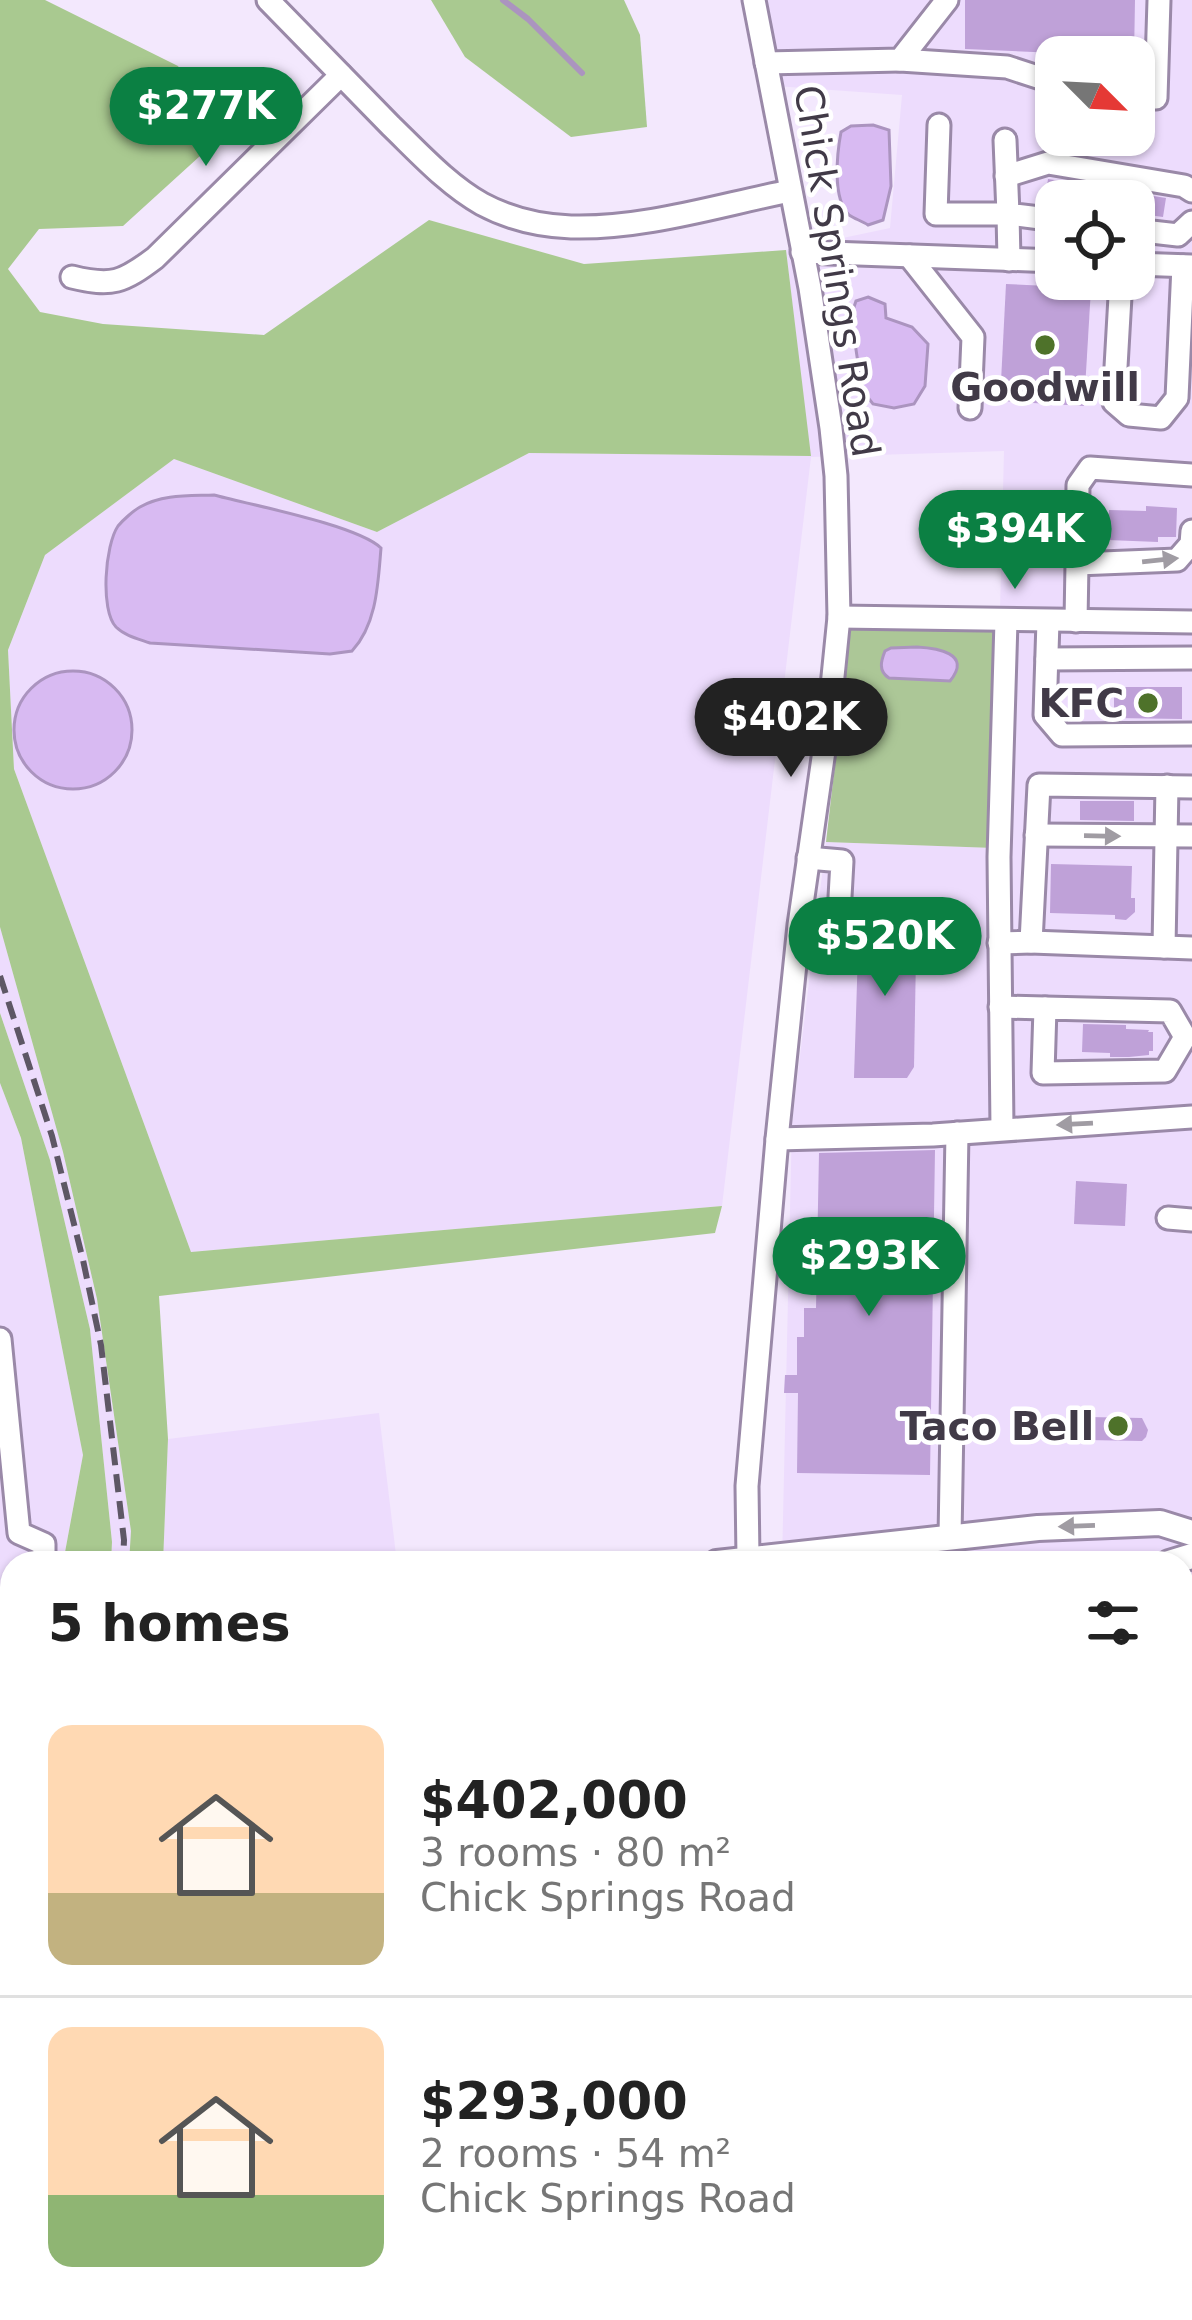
<!DOCTYPE html>
<meta charset="utf-8">
<style>
body{margin:0;font-family:"DejaVu Sans",sans-serif;background:#f6f6f6;color:#222;height:100vh;display:flex;flex-direction:column;font-size:45px;white-space:nowrap}
*{box-sizing:border-box;margin:0}
p{font-size:39px;color:#767676}
.icon{flex:none;width:66px;height:66px;fill:none;stroke:currentColor;stroke-width:2;stroke-linecap:round;stroke-linejoin:round}
.map{position:relative;flex:1;overflow:hidden}
.drawer{position:absolute;left:0px;top:1551px;width:1194px;height:771px;display:flex;flex-direction:column;background:#fff;border-radius:36px 36px 0 0;box-shadow:0 3px 9px #0004}
.drawer>*{flex:none}
.needle{width:78px;rotate:114deg}
.controls{position:absolute;left:1035px;top:36px;display:grid;gap:24px}
.controls a{display:grid;place-items:center;width:120px;height:120px;border-radius:24px;background:#fff;box-shadow:0 3px 9px #0004;font-size:60px}
.price{position:absolute;translate:-50% -102px;padding:0 27px;border-radius:42px;background:#0b8043;color:#fff;font-size:39px;line-height:78px;filter:drop-shadow(0 3px 6px #0008)}
.price::after{content:'';position:absolute;left:50%;top:72px;width:36px;height:27px;margin-left:-18px;background:inherit;clip-path:polygon(0 0,100% 0,50% 100%)}
.price.selected{background:#222;color:#fff}
ul{padding:0;list-style:none}
li{display:flex;align-items:center;gap:36px;height:300px;padding:0 48px}
li+li{border-top:3px solid #e0e0e0}
li span{display:grid;place-items:center;flex:none;width:336px;height:240px;border-radius:24px;color:#555}
li>.icon{margin-inline-start:auto}
span .icon{width:144px;height:144px;fill:#fffc;stroke-width:1}
li b{font-size:51px}
h2{display:flex;justify-content:space-between;align-items:center;height:144px;padding:0 48px;font-size:51px}
.map>svg:first-child{display:block}
.built{fill:#eddcfd;fill-rule:evenodd}
.green{fill:#acc797}
.forest{fill:#a9c990}
.water{fill:#d8baf2;stroke:#ab94bf;stroke-width:3}
.lines{fill:none;stroke-linecap:round;stroke-linejoin:round}
.stream{stroke:#ab94bf;stroke-width:6}
.building{fill:#bfa1d8}
.minor-casing{stroke:#9a89a8;stroke-width:27}
.major-casing{stroke:#9a89a8;stroke-width:30}
.minor{stroke:#fff;stroke-width:21}
.major{stroke:#fff;stroke-width:24}
.rail{stroke:#5e5765;stroke-width:6;stroke-dasharray:18 9;stroke-linecap:butt}
.oneway{fill:#a09ca3}
.poi-dot{fill:#4e722a;stroke:#fff;stroke-width:4.5}
.labels{text-anchor:middle;dominant-baseline:central;stroke-width:9;stroke-linejoin:round;paint-order:stroke}
.street-label{font-size:39px;fill:#413a47;stroke:#fff}
.poi-label{font-size:39px;font-weight:bold;fill:#413a47;stroke:#fff;text-anchor:end}
</style>
<div class="map">
<svg width="1192" height="2320" viewBox="0 0 1192 2320">
<rect width="100%" height="100%" fill="#f3e8fd"/>
<g class="built">
<path d="M764 0H1192V2320H33L45 2310H1182V1563H782L792 1122 826 842 994 848 1004 451 811 457 722 1206 191 1252 14 769 8 650 45 555 174 459 377 532 529 453 810 456 786 250 890 228 902 95 775 86ZM1056 57H1134V135H1056ZM1056 201H1134V279H1056Z"/>
<polygon points="0,927 63,1152 97,1299 131,1531 129,1563 111,1563 112,1542 90,1329 50,1160 0,1013"/>
<polygon points="0,1083 21,1138 83,1455 63,1563 12,1563 12,1656 0,1658"/>
<polygon points="379,1413 397,1563 163,1563 168,1439"/>
<polygon points="12,1745 12,2077 0,2108 0,2012 10,1993 0,1999 0,1746"/>
</g>
<polygon class="green" points="853,609 1000,614 994,848 826,842"/>
<g class="forest">
<polygon points="0,0 45,0 178,66 222,136 123,226 39,229 8,269 40,312 103,324 264,335 429,220 584,264 786,250 811,456 529,453 377,532 174,459 45,555 8,650 14,769 191,1252 722,1206 715,1233 159,1296 168,1439 163,1563 129,1563 131,1531 97,1299 63,1152 0,927"/>
<polygon points="431,0 624,0 640,35 647,127 571,137 465,57"/>
<polygon points="0,1013 50,1160 90,1329 112,1542 111,1563 63,1563 83,1455 21,1138 0,1083"/>
<polygon points="12,2077 12,2310 45,2310 33,2320 0,2320 0,2108"/>
</g>
<g class="water">
<path d="M873 125 889 130 891 186 883 220 868 225C862 221 855 219 849 215 832 199 837 153 841 132L851 126Z"/>
<polygon points="868,297 885,304 886,318 912,327 928,344 925,386 914,404 894,408 873,404 862,390 851,316 856,301"/>
<path d="M214 495C251 505 357 525 381 548 378 583 377 624 352 651L330 654 150 643C139 639 125 636 116 627 100 610 105 545 118 526 123 520 133 511 140 507 163 494 189 496 214 495Z"/>
<path d="M917 647C936 648 973 653 950 681L889 678C878 671 881 661 885 651L891 648Z"/>
<circle cx="73" cy="730" r="59"/>
</g>
<g class="lines">
<g class="stream">
<polyline points="503,0 528,19 582,73"/>
<polyline points="0,2257 12,2243"/>
</g>
</g>
<g class="building">
<polygon points="965,0 1135,0 1134,57 1080,57 1080,54 965,49"/>
<polygon points="1048,179 1166,198 1163,217 1134,213 1134,201 1045,199"/>
<polygon points="1006,284 1091,288 1084,406 1000,401"/>
<polygon points="1146,506 1177,508 1176,537 1158,537 1158,542 1108,540 1109,510 1146,511"/>
<polygon points="1114,687 1182,687 1182,719 1114,718"/>
<polygon points="1080,801 1134,801 1134,821 1080,820"/>
<polygon points="1051,864 1132,866 1131,898 1135,898 1135,912 1126,920 1115,919 1115,915 1050,913"/>
<polygon points="911,918 916,956 914,1067 907,1078 854,1078 859,919"/>
<polygon points="1083,1024 1126,1025 1126,1029 1149,1030 1148,1032 1153,1032 1153,1051 1149,1051 1149,1055 1129,1057 1110,1057 1110,1053 1082,1052"/>
<polygon points="935,1150 930,1475 797,1473 798,1393 784,1393 785,1375 797,1375 797,1337 804,1337 804,1308 816,1308 819,1153"/>
<polygon points="1076,1181 1127,1184 1125,1226 1074,1224"/>
<polygon points="1088,1417 1142,1418 1148,1430 1146,1437 1142,1441 1088,1440"/>
</g>
<g class="lines">
<defs>
<g id="minor">
<path d="M268 0C309 42 350 84 391 126 419 153 448 185 482 204 510 219 540 226 571 227 645 229 719 205 790 191"/>
<polyline points="900,60 1007,67 1056,83"/>
<polyline points="766,63 900,60 947,0"/>
<polyline points="1134,97 1156,98 1159,0"/>
<polyline points="939,125 936,214 1008,214 1009,260"/>
<polyline points="1005,140 1008,214 1056,220"/>
<polyline points="1006,176 1048,163 1184,186 1192,191"/>
<polyline points="1134,230 1178,235 1192,222"/>
<polyline points="802,252 1056,261"/>
<polyline points="909,256 973,337 970,408"/>
<polyline points="1134,264 1192,266"/>
<path d="M72 277C112 287 123 282 155 258L341 75"/>
<polyline points="1121,279 1114,402 1129,415 1161,418 1177,398 1183,266"/>
<polyline points="1192,475 1090,468 1078,485 1077,564 1177,560 1191,544 1192,531"/>
<polyline points="839,617 1192,622"/>
<polyline points="1048,621 1045,715 1062,735 1192,734"/>
<polyline points="1076,621 1077,564"/>
<polyline points="1047,659 1192,658"/>
<polyline points="1036,835 1192,836"/>
<polyline points="808,858 842,861 840,897"/>
<polyline points="1031,942 1192,948"/>
<polyline points="999,943 1031,942 1039,785 1192,787"/>
<polyline points="1164,947 1167,786"/>
<polyline points="1000,1007 1045,1008"/>
<polygon points="1045,1008 1170,1011 1185,1037 1165,1071 1043,1073"/>
<polyline points="1002,1128 999,857 1006,621"/>
<polyline points="777,1139 933,1135 1192,1117"/>
<polyline points="1168,1218 1192,1220"/>
<polyline points="0,1339 19,1533 44,1544 44,1563"/>
<polyline points="950,1537 957,1133"/>
<polyline points="748,1558 747,1486 777,1139 799,925 829,716 839,617 836,476 831,428 810,288 754,0"/>
<polyline points="0,1632 12,1631"/>
<polyline points="1182,1659 1192,1659"/>
<polyline points="1182,1781 1192,1780"/>
<polyline points="1182,1993 1192,1993"/>
<polyline points="1182,2134 1192,2134"/>
<polyline points="761,2320 761,2310"/>
</g>
<g id="major">
<polyline points="717,1563 1038,1528 1160,1523 1192,1533"/>
<polyline points="1169,1563 1192,1556"/>
<polyline points="0,1714 12,1711"/>
</g>
</defs>
<use href="#minor" class="minor-casing"/>
<use href="#major" class="major-casing"/>
<use href="#minor" class="minor"/>
<use href="#major" class="major"/>
<g class="rail">
<polyline points="0,976 52,1136 83,1260 101,1345 124,1540 123,1563"/>
<polyline points="0,2073 12,2045"/>
</g>
</g>
<defs><path id="oneway-solid" d="M-6-.8H1V-3.2L6.5 0L1 3.2V.8H-6Z" transform="scale(3)"/></defs>
<g class="oneway">
<use href="#oneway-solid" transform="translate(1160 560) rotate(-6)"/>
<use href="#oneway-solid" transform="translate(1102 836) rotate(1)"/>
<use href="#oneway-solid" transform="translate(1075 1124) rotate(177)"/>
<use href="#oneway-solid" transform="translate(1077 1526) rotate(178)"/>
</g>
<g class="poi-dot">
<circle cx="1045" cy="345" r="12"/>
<circle cx="1148" cy="703" r="12"/>
<circle cx="1118" cy="1426" r="12"/>
</g>
<g class="labels">
<g class="street-label">
<text transform="translate(837 271) rotate(81)">Chick Springs Road</text>
</g>
<g class="poi-label">
<text x="1045" y="387" text-anchor="middle">Goodwill</text>
<text x="1124" y="703">KFC</text>
<text x="1094" y="1426">Taco Bell</text>
</g>
</g>
</svg>
<div class="controls">
<a><svg class="needle" viewBox="-14 -14 28 28"><path d="M0-13l5 13h-10z" fill="#e53935"/><path d="M0 13l5-13h-10z" fill="#767676"/></svg></a>
<a><svg class="icon" aria-label="locate" viewBox="0 0 24 24"><circle cx="12" cy="12" r="6"/><path d="M12 2v4M12 18v4M2 12h4M18 12h4"/></svg></a>
</div>
<b class="price" style="left:206px;top:169px">$277K</b>
<b class="price" style="left:1015px;top:592px">$394K</b>
<b class="price selected" style="left:791px;top:780px">$402K</b>
<b class="price" style="left:885px;top:999px">$520K</b>
<b class="price" style="left:869px;top:1319px">$293K</b>
<section class="drawer">
<h2>5 homes<svg class="icon" aria-label="filters" viewBox="0 0 24 24"><path d="M4 7h16M4 17h16"/><circle cx="9" cy="7" r="2"/><circle cx="15" cy="17" r="2"/></svg></h2>
<ul>
<li><span style="background:linear-gradient(#ffd9b3 70%,#c2b280 0)"><svg class="icon" aria-label="home" viewBox="0 0 24 24"><path d="M3 11l9-7 9 7M6 9v11h12V9"/></svg></span><div><b>$402,000</b><p>3 rooms · 80 m²</p><p>Chick Springs Road</p></div></li>
<li><span style="background:linear-gradient(#ffd9b3 70%,#8fb573 0)"><svg class="icon" aria-label="home" viewBox="0 0 24 24"><path d="M3 11l9-7 9 7M6 9v11h12V9"/></svg></span><div><b>$293,000</b><p>2 rooms · 54 m²</p><p>Chick Springs Road</p></div></li>
</ul>
</section>
</div>
